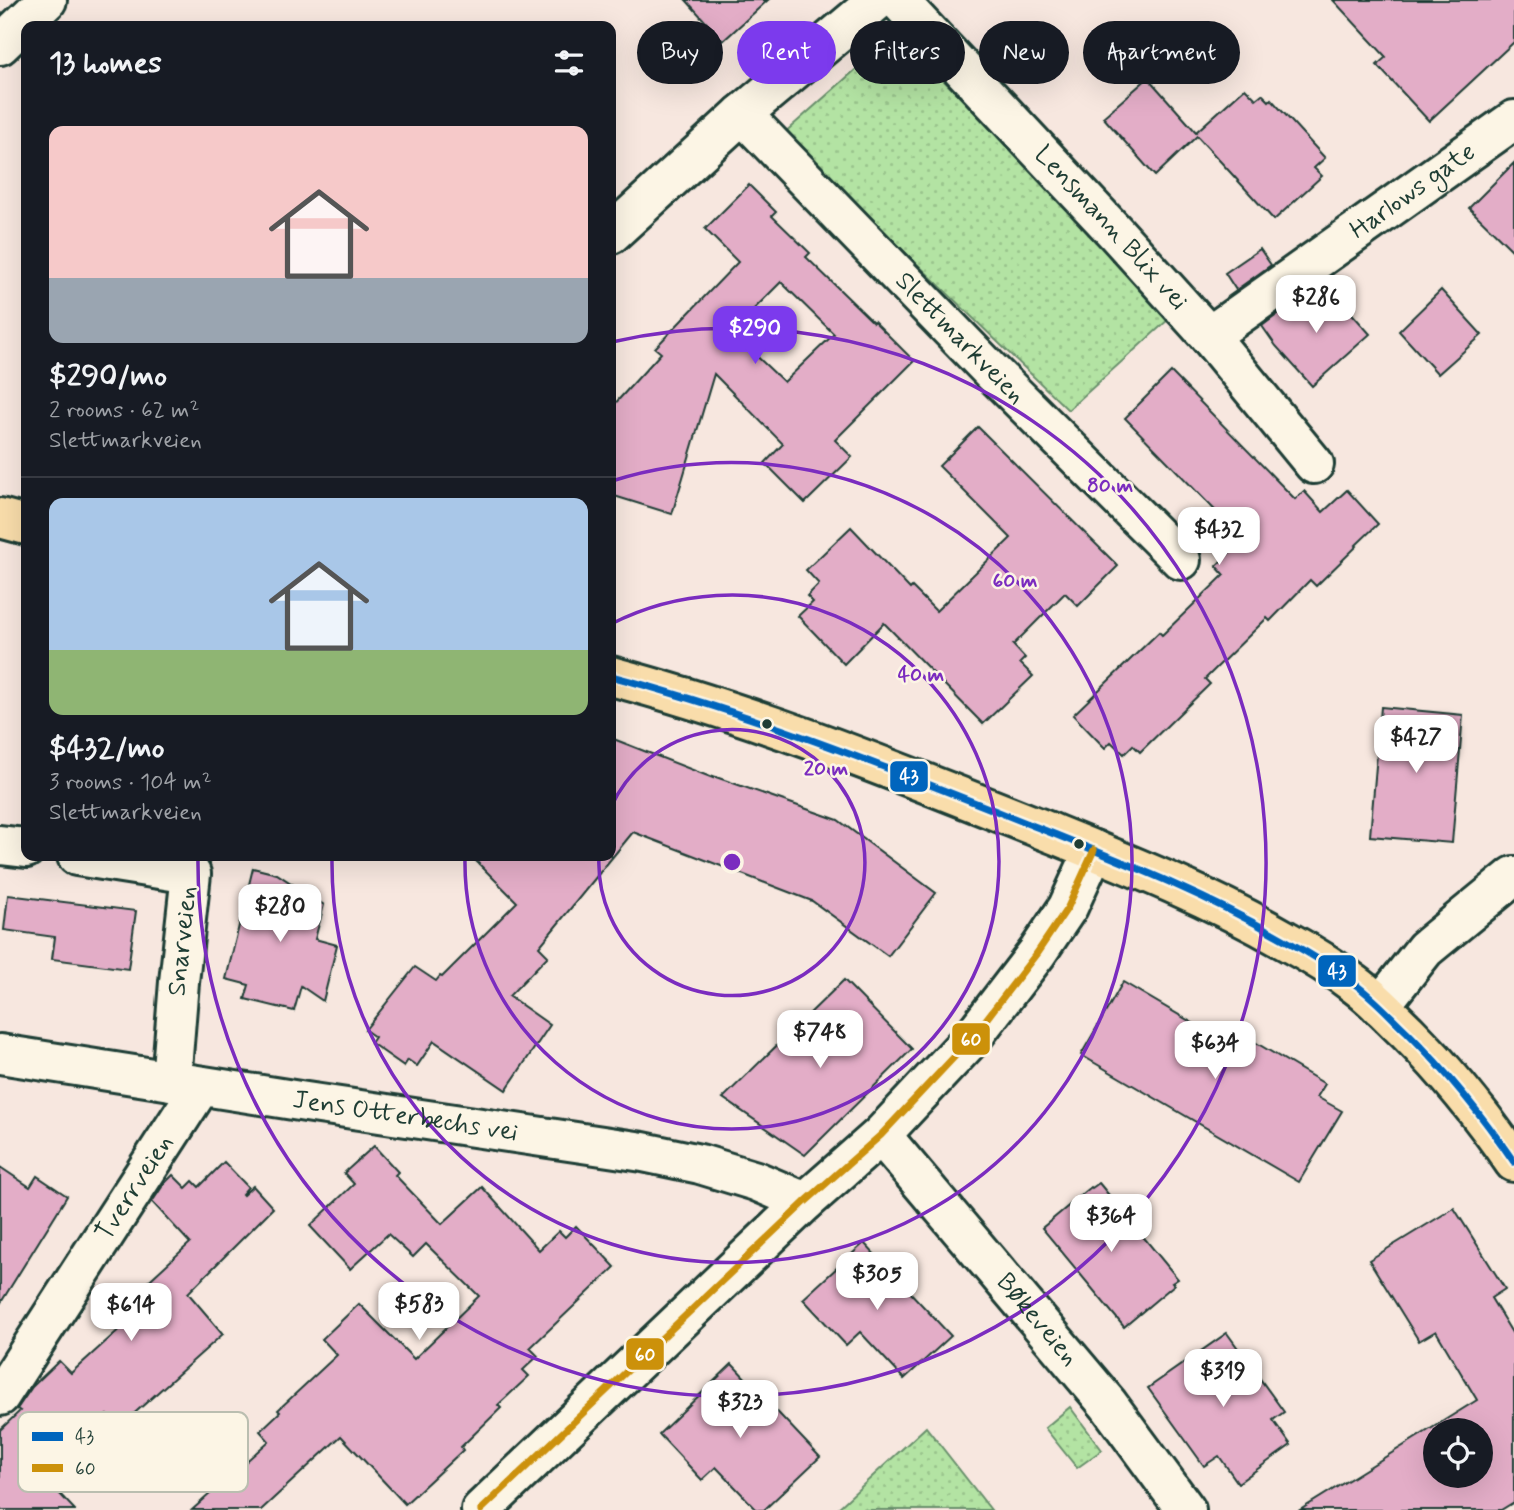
<!DOCTYPE html>
<meta charset="utf-8">
<style>
body{margin:0;font-family:Mynerve,sans-serif;background:#242831;color:#f1f3f6;height:100vh;display:flex;flex-direction:column;font-size:26px;white-space:nowrap}
*{box-sizing:border-box;margin:0}
p{font-size:23px;color:#9ea1a6}
.icon{flex:none;width:38px;height:38px;fill:none;stroke:currentColor;stroke-width:2;stroke-linecap:round;stroke-linejoin:round}
.map{position:relative;flex:1;overflow:hidden}
.panel{position:absolute;left:21px;top:21px;width:595px;height:840px;display:flex;flex-direction:column;background:#171b24;border-radius:14px;box-shadow:0 7px 28px #0002}
.panel>*{flex:none}
.top-card{position:absolute;left:637px;top:21px;width:665px;height:63px;display:flex;gap:14px}
.tools{position:absolute;left:1423px;top:1418px;display:grid;gap:14px}
.tools a{display:grid;place-items:center;width:70px;height:70px;border-radius:50%;background:#171b24;box-shadow:0 7px 28px #0002;font-size:35px}
.price{position:absolute;translate:-50% -60px;padding:0 16px;border-radius:14px;background:#fff;color:#222;font-size:23px;line-height:46px;filter:drop-shadow(0 2px 4px #0008)}
.price::after{content:'';position:absolute;left:50%;top:42px;width:21px;height:16px;margin-left:-10px;background:inherit;clip-path:polygon(0 0,100% 0,50% 100%)}
.price.selected{background:#7c3aed;color:#fff}
ul{padding:0;list-style:none}
li{display:grid;align-content:center;gap:14px;height:371px;padding:0 28px}
li+li{border-top:2px solid #363941}
li span{display:grid;place-items:center;height:217px;border-radius:14px;color:#555}
li>.icon{margin-inline-start:auto}
span .icon{width:126px;height:126px;fill:#fffc;stroke-width:1}
li b{font-size:30px}
h2{display:flex;justify-content:space-between;align-items:center;height:84px;padding:0 28px;font-size:30px}
.chip{padding:0 24px;border-radius:32px;background:#171b24;box-shadow:0 7px 28px #0002;font-size:24px;line-height:63px}
.chip.selected{background:#7c3aed;color:#fff}
.map>svg:first-child{display:block}
.grass{fill:url(#grass-dots);stroke:#69906c;stroke-width:2}
.building{fill:#e3adc7;stroke:#1f3d34;stroke-width:2;fill-rule:evenodd}
.lines{fill:none;stroke-linecap:round;stroke-linejoin:round}
.minor-casing{stroke:#1f3d34;stroke-width:44}
.major-casing{stroke:#1f3d34;stroke-width:44}
.minor{stroke:#fcf5e5;stroke-width:38}
.major{stroke:#f9ddab;stroke-width:38}
.bus-1-casing{stroke:#fcf5e5;stroke-width:12}
.bus-2-casing{stroke:#fcf5e5;stroke-width:12}
.bus-1{stroke:#0065bd;stroke-width:7}
.bus-2{stroke:#cc910a;stroke-width:7}
.ring{fill:none;stroke:#7b2cbf;stroke-width:3.5}
.bus-dot{fill:#1f3d34;stroke:#fcf5e5;stroke-width:2.5}
.labels{text-anchor:middle;dominant-baseline:central;stroke-width:5;stroke-linejoin:round;paint-order:stroke}
.street-label{font-size:26px;fill:#1f3d34;stroke:#fcf5e5}
.key{fill:#fcf5e5;stroke:#babeb0;stroke-width:2}
.key-label{font-size:19px;fill:#1f3d34}
.centre{fill:#7b2cbf;stroke:#fcf5e5;stroke-width:3.5}
.ring-label{font-size:21px;text-anchor:middle;font-weight:bold;fill:#7b2cbf;stroke:#fcf5e5;stroke-width:5;stroke-linejoin:round;paint-order:stroke}
.line-badge{stroke:#fcf5e5;stroke-width:2.5}
.badge-label{font-size:19px;text-anchor:middle;font-weight:bold;fill:#fff}
</style>
<div class="map">
<svg width="1514" height="1510" viewBox="0 0 1514 1510">
<defs>
<pattern id="grass-dots" width="8" height="8" patternUnits="userSpaceOnUse" patternTransform="scale(1.75)"><rect width="8" height="8" fill="#b3e3a3"/><path d="M2 2h.1M6 6h.1" fill="none" stroke="#9ac48d" stroke-width="1.8" stroke-linecap="round"/></pattern>
</defs>
<rect width="100%" height="100%" fill="#f7e7df"/>
<filter id="ink" filterUnits="userSpaceOnUse"><feTurbulence type="fractalNoise" baseFrequency=".0143" numOctaves="2"/><feDisplacementMap in="SourceGraphic" scale="14" xChannelSelector="R" yChannelSelector="G"/><feConvolveMatrix kernelMatrix="1 2 1 2 8 2 1 2 1" color-interpolation-filters="sRGB"/></filter>
<g filter="url(#ink)">
<g class="grass">
<polygon points="897,33 1047,186 1169,319 1068,410 783,134"/>
<polygon points="1070,1407 1102,1450 1077,1468 1045,1428"/>
<polygon points="926,1427 991,1510 836,1510"/>
</g>
<g class="building">
<polygon points="686,0 768,0 723,41"/>
<polygon points="1333,0 1514,0 1514,42 1429,121 1377,65 1386,57"/>
<polygon points="1148,78 1196,132 1245,88 1256,99 1262,94 1269,101 1271,99 1325,158 1314,168 1322,176 1274,220 1197,136 1155,176 1103,117"/>
<polygon points="1514,163 1514,252 1469,208"/>
<path d="M749 185 776 212 772 216 810 253 806 257 873 322 874 321 914 361 835 440 852 457 805 503 765 463 783 444 714 374 672 514 611 495V408L661 353 655 348 738 262 705 229ZM781 282 834 334 784 382 731 332Z"/>
<polygon points="1260,249 1271,265 1236,290 1225,273"/>
<polygon points="1330,289 1370,334 1312,386 1276,346 1262,326 1297,300 1301,306 1310,298 1314,303"/>
<polygon points="1441,290 1482,335 1438,374 1399,331"/>
<polygon points="1171,372 1295,499 1304,491 1323,512 1347,490 1378,524 1356,545 1357,546 1316,586 1310,580 1270,621 1267,618 1205,679 1210,684 1140,752 1133,745 1124,754 1111,742 1105,748 1073,715 1159,632 1162,635 1224,575 1216,566 1243,539 1125,418"/>
<polygon points="978,427 1118,566 1078,606 1065,593 1013,645 1025,658 1020,663 1033,676 983,724 884,623 844,664 798,616 813,602 807,596 819,584 806,570 851,527 910,589 912,587 936,611 1011,538 939,466"/>
<polygon points="1381,707 1463,715 1452,843 1370,836"/>
<polygon points="611,738 713,778 713,776 838,820 936,893 888,956 812,901 633,832 539,947 548,956 509,996 550,1025 506,1090 434,1041 417,1066 408,1060 404,1066 371,1043 375,1037 365,1030 415,967 436,981 440,976 442,977 517,902 471,856 611,856"/>
<polygon points="253,868 277,874 324,905 315,939 337,945 323,1001 301,986 294,1011 245,999 249,985 226,979"/>
<polygon points="8,895 136,911 128,969 52,959 55,937 4,930"/>
<polygon points="844,980 912,1049 805,1155 723,1098"/>
<polygon points="1123,982 1230,1045 1238,1032 1325,1084 1317,1097 1342,1111 1299,1182 1081,1055"/>
<polygon points="374,1146 398,1172 395,1175 442,1224 482,1187 539,1250 559,1231 565,1237 576,1226 615,1267 530,1348 538,1356 523,1370 529,1376 498,1405 501,1408 461,1447 463,1450 405,1504 341,1436 261,1510 192,1510 269,1441 260,1431 280,1412 278,1410 337,1355 322,1339 359,1304 414,1359 479,1296 426,1244 413,1257 388,1234 350,1269 310,1226 354,1184 344,1173"/>
<polygon points="224,1162 248,1187 242,1194 243,1195 253,1186 273,1208 188,1293 223,1334 119,1427 107,1415 41,1474 75,1510 0,1510 0,1430 20,1411 17,1409 32,1387 59,1361 71,1373 123,1326 114,1316 143,1290 141,1288 190,1243 152,1202 164,1184 173,1175 186,1188 193,1181 199,1187"/>
<polygon points="0,1167 30,1187 37,1176 67,1196 0,1304"/>
<polygon points="1099,1183 1178,1279 1172,1283 1174,1285 1124,1327 1042,1228 1091,1187 1092,1188"/>
<path d="M1454 1208 1505 1289 1491 1298 1514 1336V1502L1501 1510H1300L1477 1400 1436 1331 1419 1341 1369 1260ZM1435 1430H1480V1475H1435Z"/>
<polygon points="864,1243 951,1336 904,1379 860,1332 846,1345 803,1299"/>
<polygon points="1227,1333 1284,1412 1273,1420 1291,1445 1238,1483 1219,1456 1204,1466 1148,1388"/>
<polygon points="732,1364 820,1457 764,1510 757,1510 716,1467 702,1480 659,1434"/>
</g>
<g class="lines">
<defs>
<g id="minor">
<path id="s1" d="M898 0 1116 233 1209 336 1314 464"/>
<polyline points="0,45 47,0"/>
<path id="s2" d="M742 114 991 371 1181 560"/>
<polyline points="611,234 742,114 878,0"/>
<path id="s3" d="M1209 336 1514 120"/>
<polyline points="0,845 26,848"/>
<polyline points="77,856 191,874 179,982 171,1081"/>
<polyline points="1380,1006 1425,949 1514,876"/>
<path id="s4" d="M0 1054 306 1102 643 1152 700 1164 756 1181 805 1202"/>
<path id="s5" d="M881 1135 1108 1404 1186 1510"/>
<path id="s6" d="M0 1396 201 1086"/>
<polyline points="481,1510 805,1202 881,1135 971,1039 1037,953 1068,907 1094,850"/>
</g>
<g id="major">
<polyline points="0,518 26,525"/>
<path d="M611 676C758 715 898 772 1039 828 1123 862 1207 895 1285 940 1309 953 1334 968 1356 985 1375 999 1390 1016 1407 1032 1447 1072 1482 1115 1514 1162"/>
</g>
</defs>
<use href="#minor" class="minor-casing"/>
<use href="#major" class="major-casing"/>
<use href="#minor" class="minor"/>
<use href="#major" class="major"/>
<defs>
<path id="bus-1" d="M611 676C758 715 898 772 1039 828 1123 862 1207 895 1285 940 1309 953 1334 968 1356 985 1375 999 1390 1016 1407 1032 1447 1072 1482 1115 1514 1162"/>
<polyline id="bus-2" points="481,1510 805,1202 881,1135 971,1039 1037,953 1068,907 1094,850"/>
</defs>
<use href="#bus-1" class="bus-1-casing"/>
<use href="#bus-2" class="bus-2-casing"/>
<use href="#bus-1" class="bus-1"/>
<use href="#bus-2" class="bus-2"/>
</g>
</g>
<g class="ring">
<path d="M611 807A133 133 0 1 1 599 856"/>
<path d="M611 624A267 267 0 1 1 465 857"/>
<path d="M612 481A400 400 0 1 1 332 859"/>
<path d="M612 342A534 534 0 1 1 198 857"/>
</g>
<g class="bus-dot">
<circle cx="767" cy="724" r="6"/>
<circle cx="1079" cy="844" r="6"/>
</g>
<g class="labels">
<g class="street-label">
<text stroke="none"><textPath href="#s3" startOffset="250">Harlows gate</textPath></text>
<text stroke="none"><textPath href="#s1" startOffset="312">Lensmann Blix vei</textPath></text>
<text stroke="none"><textPath href="#s2" startOffset="313">Slettmarkveien</textPath></text>
<text transform="translate(183 941) rotate(-84)">Snarveien</text>
<text stroke="none"><textPath href="#s4" startOffset="410">Jens Otterbechs vei</textPath></text>
<text stroke="none"><textPath href="#s6" startOffset="248">Tverrveien</textPath></text>
<text stroke="none"><textPath href="#s5" startOffset="242">Bøkeveien</textPath></text>
</g>
</g>
<rect x="18" y="1412" width="230" height="80" rx="10" class="key"/>
<rect x="32" y="1432" width="31" height="9" fill="#0065bd"/>
<rect x="32" y="1464" width="31" height="8" fill="#cc910a"/>
<g class="key-label">
<text x="75" y="1443">43</text>
<text x="75" y="1475">60</text>
</g>
<circle cx="732" cy="862" r="10" class="centre"/>
<g class="ring-label">
<text x="1110" y="492">80 m</text>
<text x="1015" y="587">60 m</text>
<text x="921" y="681">40 m</text>
<text x="826" y="775">20 m</text>
</g>
<g class="line-badge">
<rect x="889" y="760" width="40" height="33" rx="7" fill="#0065bd"/>
<rect x="1317" y="954" width="40" height="34" rx="7" fill="#0065bd"/>
<rect x="951" y="1022" width="40" height="34" rx="7" fill="#cc910a"/>
<rect x="625" y="1337" width="40" height="34" rx="7" fill="#cc910a"/>
</g>
<g class="badge-label">
<text x="909" y="783">43</text>
<text x="1337" y="978">43</text>
<text x="971" y="1046">60</text>
<text x="645" y="1361">60</text>
</g>
</svg>
<div class="tools">
<a><svg class="icon" aria-label="locate" viewBox="0 0 24 24"><circle cx="12" cy="12" r="6"/><path d="M12 2v4M12 18v4M2 12h4M18 12h4"/></svg></a>
</div>
<b class="price" style="left:1316px;top:335px">$286</b>
<b class="price selected" style="left:755px;top:366px">$290</b>
<b class="price" style="left:1219px;top:567px">$432</b>
<b class="price" style="left:1416px;top:775px">$427</b>
<b class="price" style="left:280px;top:944px">$280</b>
<b class="price" style="left:820px;top:1070px">$748</b>
<b class="price" style="left:1215px;top:1081px">$634</b>
<b class="price" style="left:1111px;top:1254px">$364</b>
<b class="price" style="left:877px;top:1312px">$305</b>
<b class="price" style="left:419px;top:1342px">$583</b>
<b class="price" style="left:131px;top:1343px">$614</b>
<b class="price" style="left:1223px;top:1409px">$319</b>
<b class="price" style="left:740px;top:1440px">$323</b>
<div class="top-card">
<a class="chip">Buy</a>
<a class="chip selected">Rent</a>
<a class="chip">Filters</a>
<a class="chip">New</a>
<a class="chip">Apartment</a>
</div>
<section class="panel">
<h2>13 homes<svg class="icon" aria-label="filters" viewBox="0 0 24 24"><path d="M4 7h16M4 17h16"/><circle cx="9" cy="7" r="2"/><circle cx="15" cy="17" r="2"/></svg></h2>
<ul>
<li><span style="background:linear-gradient(#f6c9c9 70%,#9aa5b1 0)"><svg class="icon" aria-label="home" viewBox="0 0 24 24"><path d="M3 11l9-7 9 7M6 9v11h12V9"/></svg></span><div><b>$290/mo</b><p>2 rooms · 62 m²</p><p>Slettmarkveien</p></div></li>
<li><span style="background:linear-gradient(#a9c7e8 70%,#8fb573 0)"><svg class="icon" aria-label="home" viewBox="0 0 24 24"><path d="M3 11l9-7 9 7M6 9v11h12V9"/></svg></span><div><b>$432/mo</b><p>3 rooms · 104 m²</p><p>Slettmarkveien</p></div></li>
</ul>
</section>
</div>
